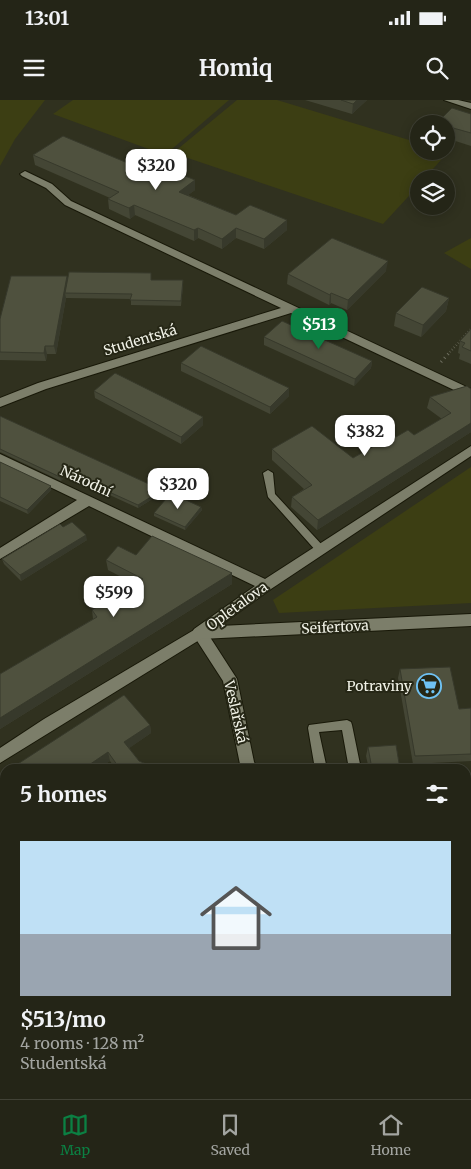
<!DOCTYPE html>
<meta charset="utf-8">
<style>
body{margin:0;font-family:Merriweather,serif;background:#303124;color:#f1f3f6;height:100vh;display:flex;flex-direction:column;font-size:19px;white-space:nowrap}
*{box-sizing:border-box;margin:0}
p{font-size:16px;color:#a3a5a1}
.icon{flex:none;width:28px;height:28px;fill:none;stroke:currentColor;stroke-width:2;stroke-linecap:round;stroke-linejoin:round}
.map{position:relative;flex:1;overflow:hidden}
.side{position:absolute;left:0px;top:664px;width:471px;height:336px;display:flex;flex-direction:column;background:#242517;border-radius:15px 15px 0 0;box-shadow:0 2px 12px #0003,0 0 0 1px #414236}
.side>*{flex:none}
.fabs{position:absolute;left:410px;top:15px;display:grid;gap:10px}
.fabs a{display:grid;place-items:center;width:45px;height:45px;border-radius:50%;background:#242517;box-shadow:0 2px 12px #0003,0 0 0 1px #414236;font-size:25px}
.price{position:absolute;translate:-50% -42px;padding:0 11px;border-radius:10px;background:#fff;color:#222;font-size:16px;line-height:32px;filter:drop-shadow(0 1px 2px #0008)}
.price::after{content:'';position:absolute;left:50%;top:30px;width:15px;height:11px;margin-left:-8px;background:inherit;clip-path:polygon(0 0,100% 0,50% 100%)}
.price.active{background:#0b8043;color:#fff}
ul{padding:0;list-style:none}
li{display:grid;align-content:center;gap:10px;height:265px;padding:0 20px}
li span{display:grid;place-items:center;height:155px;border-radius:0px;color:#555}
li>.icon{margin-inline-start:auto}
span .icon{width:90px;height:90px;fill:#fffc;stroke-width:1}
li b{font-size:21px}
h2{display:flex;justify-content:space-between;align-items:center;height:60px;padding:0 20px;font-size:21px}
.status{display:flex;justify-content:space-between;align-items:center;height:35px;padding:0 25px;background:#242517;direction:ltr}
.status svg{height:14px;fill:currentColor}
header{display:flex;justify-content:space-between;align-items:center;height:65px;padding:0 20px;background:#242517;font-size:22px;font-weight:700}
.tab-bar{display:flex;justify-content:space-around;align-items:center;height:70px;border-top:1px solid #414236;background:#242517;font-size:14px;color:#a3a5a1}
.tab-bar a{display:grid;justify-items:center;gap:2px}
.tab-bar .active{color:#0b8043}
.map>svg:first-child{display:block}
.green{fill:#3c3e13}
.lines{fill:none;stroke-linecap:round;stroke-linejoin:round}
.service-casing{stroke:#181808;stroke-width:2}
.minor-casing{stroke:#181808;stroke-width:2}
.tertiary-casing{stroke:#181808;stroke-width:2}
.primary-casing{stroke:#181808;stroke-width:2}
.path-far1{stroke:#6d6e5f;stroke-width:2.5;stroke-dasharray:0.5 2.5;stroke-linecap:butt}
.path{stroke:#6d6e5f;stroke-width:3;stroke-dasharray:1 4;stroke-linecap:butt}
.service{fill:#7c7e6a;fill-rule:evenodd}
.minor{fill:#7c7e6a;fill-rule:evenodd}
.tertiary{fill:#7c7e6a;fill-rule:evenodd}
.primary{fill:#9a9d63;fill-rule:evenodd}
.wall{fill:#444635}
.shaded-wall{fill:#37392b}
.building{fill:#4f513e;stroke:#37392b}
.labels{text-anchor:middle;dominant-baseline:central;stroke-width:4;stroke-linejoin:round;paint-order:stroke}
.street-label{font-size:14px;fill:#f1f2e7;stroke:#262716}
.poi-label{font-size:14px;fill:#f1f2e7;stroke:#262716;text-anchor:end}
</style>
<div class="status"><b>13:01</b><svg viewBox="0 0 49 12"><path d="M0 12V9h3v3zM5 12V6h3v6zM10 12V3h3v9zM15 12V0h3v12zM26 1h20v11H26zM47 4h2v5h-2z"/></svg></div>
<header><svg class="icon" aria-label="menu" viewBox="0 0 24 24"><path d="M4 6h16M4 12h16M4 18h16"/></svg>Homiq<svg class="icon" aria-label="search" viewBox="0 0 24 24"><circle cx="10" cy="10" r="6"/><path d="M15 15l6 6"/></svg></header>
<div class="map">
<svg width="471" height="999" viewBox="0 0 471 999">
<rect width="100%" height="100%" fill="#30311f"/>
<g class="green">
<polygon points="0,0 45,0 15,39 0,66"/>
<polygon points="73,0 229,0 165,55 53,14"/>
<polygon points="237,0 277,0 419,43 419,51 448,52 424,79 419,79 419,85 383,124 173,53"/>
<polygon points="471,138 471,169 444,153"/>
<polygon points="471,367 471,503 279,513 273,500"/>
</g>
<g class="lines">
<defs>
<g id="service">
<polygon points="268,370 273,373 275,394 323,446 325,449 323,452 317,452 268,397 263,373"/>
<polygon points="347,620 351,622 352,625 361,669 349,669 342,630 319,632 327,669 315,669 308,628 309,625"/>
<rect x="466" y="700" width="5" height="10"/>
<polygon points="466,897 471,897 471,909 466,910"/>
</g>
<g id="minor">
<polygon points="444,0 458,0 471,3 471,9"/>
<polygon points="25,71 52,84 71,101 471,289 471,298 291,213 46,289 0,307 0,298 38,283 281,208 65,105 46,88 22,76 20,74"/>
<polygon points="471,346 471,356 271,489 208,534 237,579 254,662 258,669 241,669 223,581 192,533 194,529 255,486 89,406 0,459 0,448 77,400 0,363 0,354 265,479"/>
<polygon points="0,980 5,980 5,995 12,996 0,998"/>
</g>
<polygon id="tertiary" points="471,514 471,526 201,539 0,663 0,648 44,619 199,527"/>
<g id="primary">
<polygon points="471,774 471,790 466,791 466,775"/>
<polygon points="5,869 5,887 0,889 0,871"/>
</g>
</defs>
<use href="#service" class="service-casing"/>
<use href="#minor" class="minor-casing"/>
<use href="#tertiary" class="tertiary-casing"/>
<use href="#primary" class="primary-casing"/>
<polyline class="path-far1" points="450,252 471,229"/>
<polyline class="path" points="441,262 451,251"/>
<use href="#service" class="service"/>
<use href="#minor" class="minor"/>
<use href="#tertiary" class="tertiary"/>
<use href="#primary" class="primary"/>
</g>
<g class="wall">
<polygon points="305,0 367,0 352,14"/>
<polygon points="471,14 471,46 446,38 446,24 437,24 437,23"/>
<polygon points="33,55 130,64 195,90 188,95 236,115 287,130 264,149 236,138 222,149 198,138 194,141 135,115 130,119 109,109 108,99 110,98 35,65"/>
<polygon points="386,171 347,210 331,203 329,205 287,184 288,174"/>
<polygon points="67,176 68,180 151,180 183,185 181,206 131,205 131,199 66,198 56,254 47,254 46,261 0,260 0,219"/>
<polygon points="449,198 446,211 421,237 394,226 396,213"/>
<polygon points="471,229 471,264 459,259 460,254 458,253 460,241"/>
<polygon points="264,237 372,261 371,268 354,286 264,245"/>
<polygon points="181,263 289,288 289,296 270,314 181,271"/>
<polygon points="467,286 471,332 317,430 291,407 292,397 304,389 272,360 272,349 353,358 396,337 414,335 442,319 427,308 430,297"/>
<polygon points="94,291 203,325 181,344 95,298"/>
<polygon points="0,316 162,390 162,393 138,408 66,375 61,381 0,352"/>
<polygon points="0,362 51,390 28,414 0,401"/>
<polygon points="201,407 202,410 185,430 154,416 154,413"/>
<polygon points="63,427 87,440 21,481 4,464 2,459"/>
<polygon points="136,455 232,473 232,484 0,629 0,574 93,519 92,510 135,484 108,470 106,460"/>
<polygon points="400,569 459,609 471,608 471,661 413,664 398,578"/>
<polygon points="150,625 151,633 129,648 139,661 158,669 116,669 110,661 97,669 10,669"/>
<polygon points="368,647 400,669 369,669 366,656"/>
</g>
<g class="shaded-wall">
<polygon points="357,0 367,0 352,14 353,4"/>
<polygon points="195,80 195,90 179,102 179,92"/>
<polygon points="134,105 135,115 130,119 129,108"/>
<polygon points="287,120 287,130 264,149 264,139"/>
<polygon points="198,128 198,138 194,141 194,130"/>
<polygon points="236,128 236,138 222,149 222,139"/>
<polygon points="388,161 386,171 347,210 348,200"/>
<polygon points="67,176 68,184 65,193 66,198 56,254 54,246"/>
<polygon points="183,180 183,185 181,206 181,201"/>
<polygon points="331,193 331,203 329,205 330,195"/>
<polygon points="449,198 446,211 421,237 423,225"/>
<polygon points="45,246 47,254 46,261 44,253"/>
<polygon points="372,261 371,268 354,286 355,279"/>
<polygon points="289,288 289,296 270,314 270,307"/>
<polygon points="203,317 203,325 181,344 181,337"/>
<polygon points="471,323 471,332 317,430 318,420"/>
<polygon points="65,372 66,375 61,381 60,377"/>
<polygon points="51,386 51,390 28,414 27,410"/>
<polygon points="162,390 162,393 138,408 138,405"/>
<polygon points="201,407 202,410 185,430 185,427"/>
<polygon points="86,435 87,440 21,481 20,475"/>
<polygon points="232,473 232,484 0,629 0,618"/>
<polygon points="150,625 151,633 125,651 124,642"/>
<polygon points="108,652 110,661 97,669 83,669"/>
<polygon points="5,724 5,734 0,737 0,727"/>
</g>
<g class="building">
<polygon points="341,0 357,0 353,4"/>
<polygon points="452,8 471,14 471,33 446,26 446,24 437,23"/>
<polygon points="63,36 130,64 139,57 195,80 179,92 236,115 250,105 287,120 264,139 236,128 222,139 198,128 194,130 134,105 129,108 108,99 119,92 33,55"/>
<polygon points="332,138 388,161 348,200 331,193 330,195 288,174"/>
<polygon points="69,172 151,173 151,180 183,180 181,201 130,200 132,194 65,193"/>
<polygon points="11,176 67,176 54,246 45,246 44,253 0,252 0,219"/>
<polygon points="422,187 449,198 423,225 396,213"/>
<polygon points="282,221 372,261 355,279 264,237"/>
<polygon points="471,229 471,251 462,247 465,243 460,241"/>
<polygon points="201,246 289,288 270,307 181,263"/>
<polygon points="115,273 203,317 181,337 94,291"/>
<polygon points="467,286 471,289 471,323 318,420 292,397 312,385 272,349 312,326 353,358 393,335 396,337 408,330 414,335 451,313 430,297"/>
<polygon points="0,316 162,390 138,405 65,372 60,377 0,349"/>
<polygon points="0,362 51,386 27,410 0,397"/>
<polygon points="171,393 201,407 185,427 154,413"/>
<polygon points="72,422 86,435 20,475 2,459 60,424 63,427"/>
<polygon points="152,436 232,473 0,618 0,574 97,517 92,510 143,479 106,460 118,446 136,455"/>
<polygon points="450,567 459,609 471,608 471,654 415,656 400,569"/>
<polygon points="124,595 150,625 124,642 139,661 158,669 120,669 108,652 83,669 10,669"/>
<polygon points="396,645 400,669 372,669 368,647"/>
<polygon points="5,672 5,724 0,727 0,675"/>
<polygon points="466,928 471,928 471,958 466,959"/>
</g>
<defs>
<symbol id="supermarket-ring" viewBox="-11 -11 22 22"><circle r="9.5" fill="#262716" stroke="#6fc2f4" stroke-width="1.5"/><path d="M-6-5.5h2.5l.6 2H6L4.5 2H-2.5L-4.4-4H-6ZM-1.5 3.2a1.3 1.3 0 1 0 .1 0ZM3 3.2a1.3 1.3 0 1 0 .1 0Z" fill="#6fc2f4"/></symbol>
</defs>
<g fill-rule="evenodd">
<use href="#supermarket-ring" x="415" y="572" width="28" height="28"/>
</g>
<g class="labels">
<g class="street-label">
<text transform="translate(140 240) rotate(-17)">Studentská</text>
<text transform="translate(86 381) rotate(25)">Národní</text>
<text transform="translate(237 506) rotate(-36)">Opletalova</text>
<text transform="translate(335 527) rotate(-3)">Seifertova</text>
<text transform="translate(236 612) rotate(77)">Veslařská</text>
</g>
<g class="poi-label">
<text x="412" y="586">Potraviny</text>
</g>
</g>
</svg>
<div class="fabs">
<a><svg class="icon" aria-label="locate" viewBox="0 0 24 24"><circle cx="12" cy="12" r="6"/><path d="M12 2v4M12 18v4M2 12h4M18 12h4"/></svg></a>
<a><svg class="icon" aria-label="layers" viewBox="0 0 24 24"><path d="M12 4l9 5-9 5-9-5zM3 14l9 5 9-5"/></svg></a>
</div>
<b class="price" style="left:156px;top:91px">$320</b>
<b class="price active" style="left:319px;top:250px">$513</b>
<b class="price" style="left:365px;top:357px">$382</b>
<b class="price" style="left:178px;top:410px">$320</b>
<b class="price" style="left:114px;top:518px">$599</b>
<section class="side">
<h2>5 homes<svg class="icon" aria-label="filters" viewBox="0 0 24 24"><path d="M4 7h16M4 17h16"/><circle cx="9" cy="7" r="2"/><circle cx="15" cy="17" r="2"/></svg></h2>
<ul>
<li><span style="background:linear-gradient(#bfe0f5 60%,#9aa5b1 0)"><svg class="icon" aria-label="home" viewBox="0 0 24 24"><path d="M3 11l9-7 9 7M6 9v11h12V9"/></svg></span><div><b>$513/mo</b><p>4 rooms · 128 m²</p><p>Studentská</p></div></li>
</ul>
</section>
</div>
<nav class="tab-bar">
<a class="active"><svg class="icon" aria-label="map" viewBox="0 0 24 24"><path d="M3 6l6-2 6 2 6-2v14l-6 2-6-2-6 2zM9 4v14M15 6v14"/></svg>Map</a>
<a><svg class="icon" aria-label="saved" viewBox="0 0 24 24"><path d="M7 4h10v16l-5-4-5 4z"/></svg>Saved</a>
<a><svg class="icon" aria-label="home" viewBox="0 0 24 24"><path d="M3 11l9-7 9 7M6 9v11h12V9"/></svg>Home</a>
</nav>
